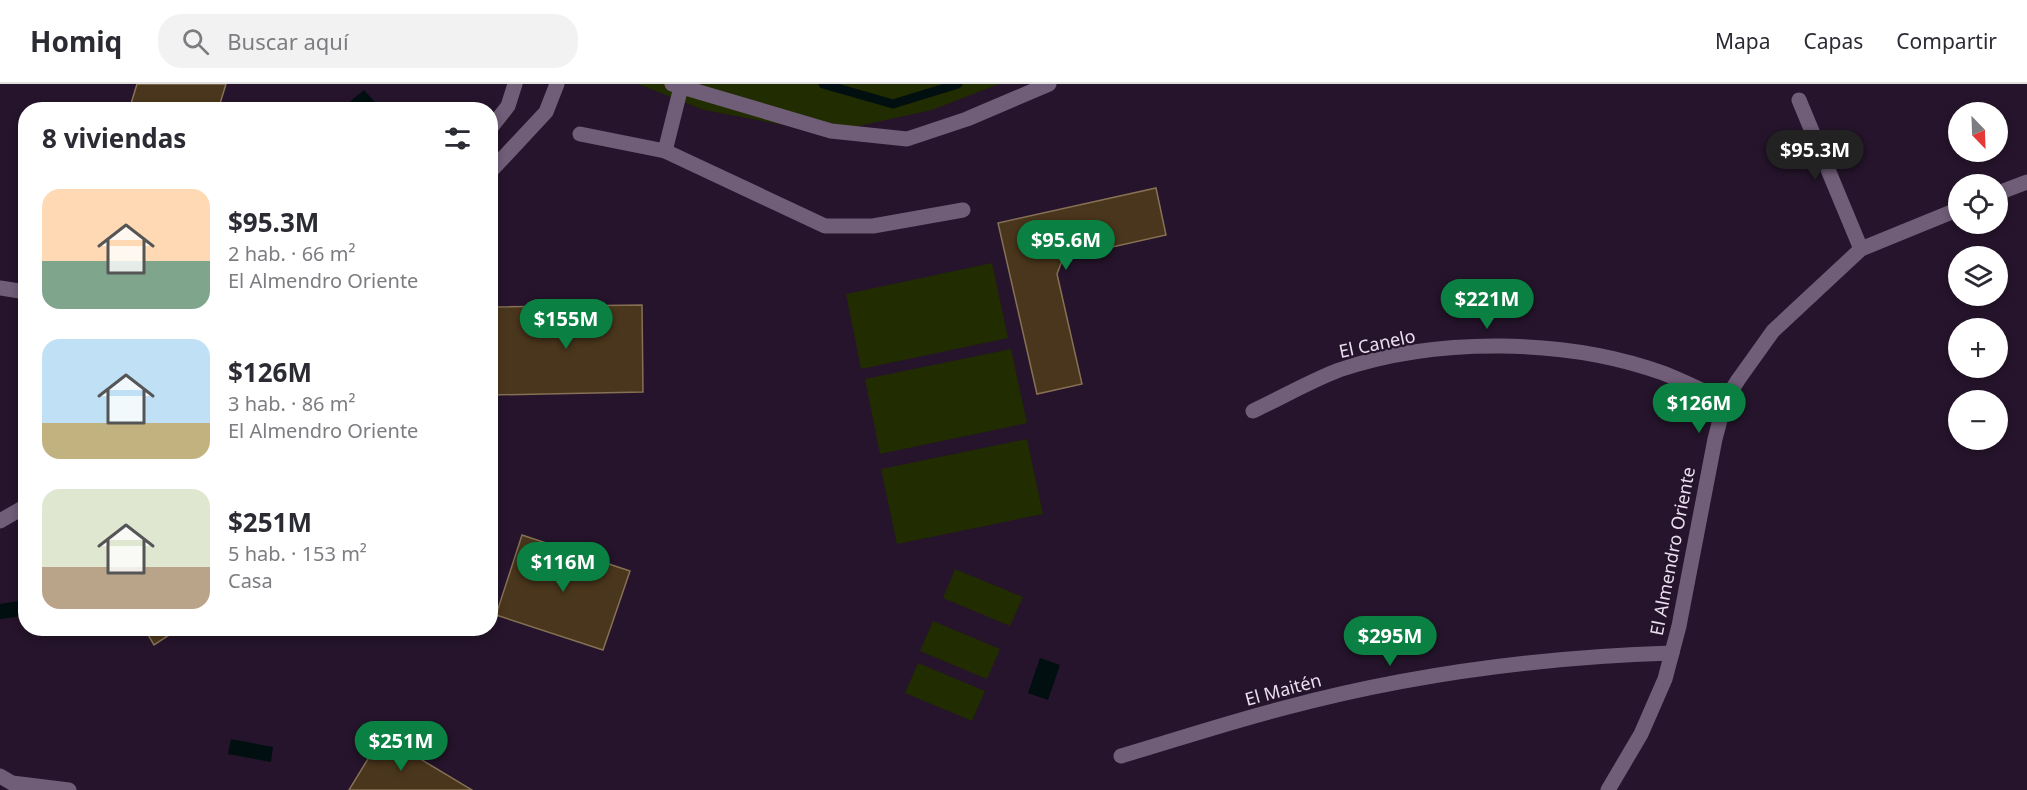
<!DOCTYPE html>
<html lang="es">
<meta charset="utf-8">
<style>
body{margin:0;font-family:"Noto Sans",sans-serif;background:#f2f2f3;color:#2b2b33;height:100vh;display:flex;flex-direction:column;font-size:22px;white-space:nowrap}
*{box-sizing:border-box;margin:0}
p{font-size:20px;color:#7c7c81}
.icon{flex:none;width:33px;height:33px;fill:none;stroke:currentColor;stroke-width:2;stroke-linecap:round;stroke-linejoin:round}
.map{position:relative;flex:1;overflow:hidden}
.details{position:absolute;left:18px;top:18px;width:480px;height:534px;display:flex;flex-direction:column;background:#fff;border-radius:24px;box-shadow:0 3px 9px #0003}
.details>*{flex:none}
.needle{width:39px;rotate:157deg}
.buttons{position:absolute;left:1948px;top:18px;display:grid;gap:12px}
.buttons a{display:grid;place-items:center;width:60px;height:60px;border-radius:50%;background:#fff;box-shadow:0 3px 9px #0003;font-size:30px}
.price{position:absolute;translate:-50% -51px;padding:0 14px;border-radius:21px;background:#0b8043;color:#fff;font-size:20px;line-height:39px;filter:drop-shadow(0 2px 3px #0008)}
.price::after{content:'';position:absolute;left:50%;top:36px;width:18px;height:14px;margin-left:-9px;background:inherit;clip-path:polygon(0 0,100% 0,50% 100%)}
.price.on{background:#222;color:#fff}
ul{padding:0;list-style:none}
li{display:flex;align-items:center;gap:18px;height:150px;padding:0 24px}
li span{display:grid;place-items:center;flex:none;width:168px;height:120px;border-radius:18px;color:#555}
li>.icon{margin-inline-start:auto}
span .icon{width:72px;height:72px;fill:#fffc;stroke-width:1}
li b{font-size:26px}
h2{display:flex;justify-content:space-between;align-items:center;height:72px;padding:0 24px;font-size:26px}
header{display:flex;align-items:center;gap:36px;box-sizing:border-box;height:84px;padding:0 30px;background:#fff;border-bottom:2px solid #e1e1e2}
header strong{font-size:28px}
nav{display:flex;gap:33px;margin-inline-start:auto;font-size:21px}
.search{width:420px;height:54px;background:#f2f2f3;display:flex;align-items:center;gap:15px;box-sizing:border-box;padding:0 21px;border-radius:24px;color:#7c7c81;font-size:22px}
.map>svg:first-child{display:block}
.green{fill:#212c00}
.water{fill:#010f11}
.lines{fill:none;stroke-linecap:round;stroke-linejoin:round}
.stream{stroke:#010f11;stroke-width:9}
.building{fill:#4a361c;stroke:#867155;stroke-width:1.5}
.minor{stroke:#705d78;stroke-width:15}
.labels{text-anchor:middle;dominant-baseline:central;stroke-width:4.5;stroke-linejoin:round;paint-order:stroke}
.street-label{font-size:18px;fill:#eadfef;stroke:#25142b}
</style>
<header>
<strong>Homiq</strong>
<div class="search"><svg class="icon" aria-label="search" viewBox="0 0 24 24"><circle cx="10" cy="10" r="6"/><path d="M15 15l6 6"/></svg>Buscar aquí</div>
<nav><a>Mapa</a><a>Capas</a><a>Compartir</a></nav>
</header>
<div class="map">
<svg width="2027" height="706" viewBox="0 0 2027 706">
<rect width="100%" height="100%" fill="#25142b"/>
<g class="green">
<polygon points="638,0 999,0 932,26 826,49 704,26"/>
<polygon points="992,179 1008,254 861,285 846,210"/>
<polygon points="1011,265 1027,339 880,370 865,295"/>
<polygon points="1027,355 1043,430 897,460 881,385"/>
<polygon points="955,485 1023,513 1010,542 943,514"/>
<polygon points="933,537 1000,565 987,595 920,567"/>
<polygon points="918,579 985,607 972,637 905,609"/>
</g>
<g class="water">
<polygon points="364,6 381,25 341,25"/>
<polygon points="25,516 25,532 0,535 0,520"/>
<polygon points="1040,574 1060,581 1048,616 1028,609"/>
<polygon points="231,655 273,663 271,678 228,670"/>
</g>
<g class="lines">
<polyline class="stream" points="823,0 893,20 958,0"/>
</g>
<g class="building">
<polygon points="137,0 226,0 218,26 129,26"/>
<polygon points="1156,104 1166,151 1063,174 1057,190 1082,300 1037,310 998,139"/>
<polygon points="642,221 643,308 490,311 490,223"/>
<polygon points="522,451 630,487 603,566 496,531"/>
<polygon points="144,544 180,544 154,561"/>
<polygon points="382,652 472,706 349,706"/>
</g>
<g class="lines">
<g class="minor">
<polyline points="672,0 831,47 907,55 967,35 1049,0"/>
<polyline points="1799,16 1861,165"/>
<polyline points="490,45 508,22 515,0"/>
<polyline points="580,50 665,67 825,142 873,142 963,126"/>
<polyline points="665,67 681,3"/>
<polyline points="490,88 546,28 557,0"/>
<polyline points="1998,109 2027,98"/>
<polyline points="0,204 26,208"/>
<path d="M1253 327C1281 314 1310 297 1339 286 1436 253 1566 254 1663 289 1684 297 1705 308 1725 317"/>
<polyline points="0,437 26,422"/>
<path d="M1121 672C1175 656 1229 638 1284 624 1411 590 1541 573 1672 569"/>
<polyline points="0,692 12,699 69,706"/>
<polyline points="1608,706 1641,650 1665,595 1679,542 1715,355 1725,317 1738,296 1773,247 1861,165 1959,125"/>
</g>
</g>
<g class="labels">
<g class="street-label">
<text transform="translate(1377 259) rotate(-12)">El Canelo</text>
<text transform="translate(1672 467) rotate(-79)">El Almendro Oriente</text>
<text transform="translate(1283 605) rotate(-15)">El Maitén</text>
</g>
</g>
</svg>
<div class="buttons">
<a><svg class="needle" viewBox="-14 -14 28 28"><path d="M0-13l5 13h-10z" fill="#e53935"/><path d="M0 13l5-13h-10z" fill="#7c7c81"/></svg></a>
<a><svg class="icon" aria-label="locate" viewBox="0 0 24 24"><circle cx="12" cy="12" r="6"/><path d="M12 2v4M12 18v4M2 12h4M18 12h4"/></svg></a>
<a><svg class="icon" aria-label="layers" viewBox="0 0 24 24"><path d="M12 4l9 5-9 5-9-5zM3 14l9 5 9-5"/></svg></a>
<a>+</a>
<a>−</a>
</div>
<b class="price on" style="left:1815px;top:97px">$95.3M</b>
<b class="price" style="left:1066px;top:187px">$95.6M</b>
<b class="price" style="left:1487px;top:246px">$221M</b>
<b class="price" style="left:566px;top:266px">$155M</b>
<b class="price" style="left:1699px;top:350px">$126M</b>
<b class="price" style="left:563px;top:509px">$116M</b>
<b class="price" style="left:1390px;top:583px">$295M</b>
<b class="price" style="left:401px;top:688px">$251M</b>
<section class="details">
<h2>8 viviendas<svg class="icon" aria-label="filters" viewBox="0 0 24 24"><path d="M4 7h16M4 17h16"/><circle cx="9" cy="7" r="2"/><circle cx="15" cy="17" r="2"/></svg></h2>
<ul>
<li><span style="background:linear-gradient(#ffd9b3 60%,#7fa58c 0)"><svg class="icon" aria-label="home" viewBox="0 0 24 24"><path d="M3 11l9-7 9 7M6 9v11h12V9"/></svg></span><div><b>$95.3M</b><p>2 hab. · 66 m²</p><p>El Almendro Oriente</p></div></li>
<li><span style="background:linear-gradient(#bfe0f5 70%,#c2b280 0)"><svg class="icon" aria-label="home" viewBox="0 0 24 24"><path d="M3 11l9-7 9 7M6 9v11h12V9"/></svg></span><div><b>$126M</b><p>3 hab. · 86 m²</p><p>El Almendro Oriente</p></div></li>
<li><span style="background:linear-gradient(#dfe7d0 65%,#b9a48a 0)"><svg class="icon" aria-label="home" viewBox="0 0 24 24"><path d="M3 11l9-7 9 7M6 9v11h12V9"/></svg></span><div><b>$251M</b><p>5 hab. · 153 m²</p><p>Casa</p></div></li>
</ul>
</section>
</div>
